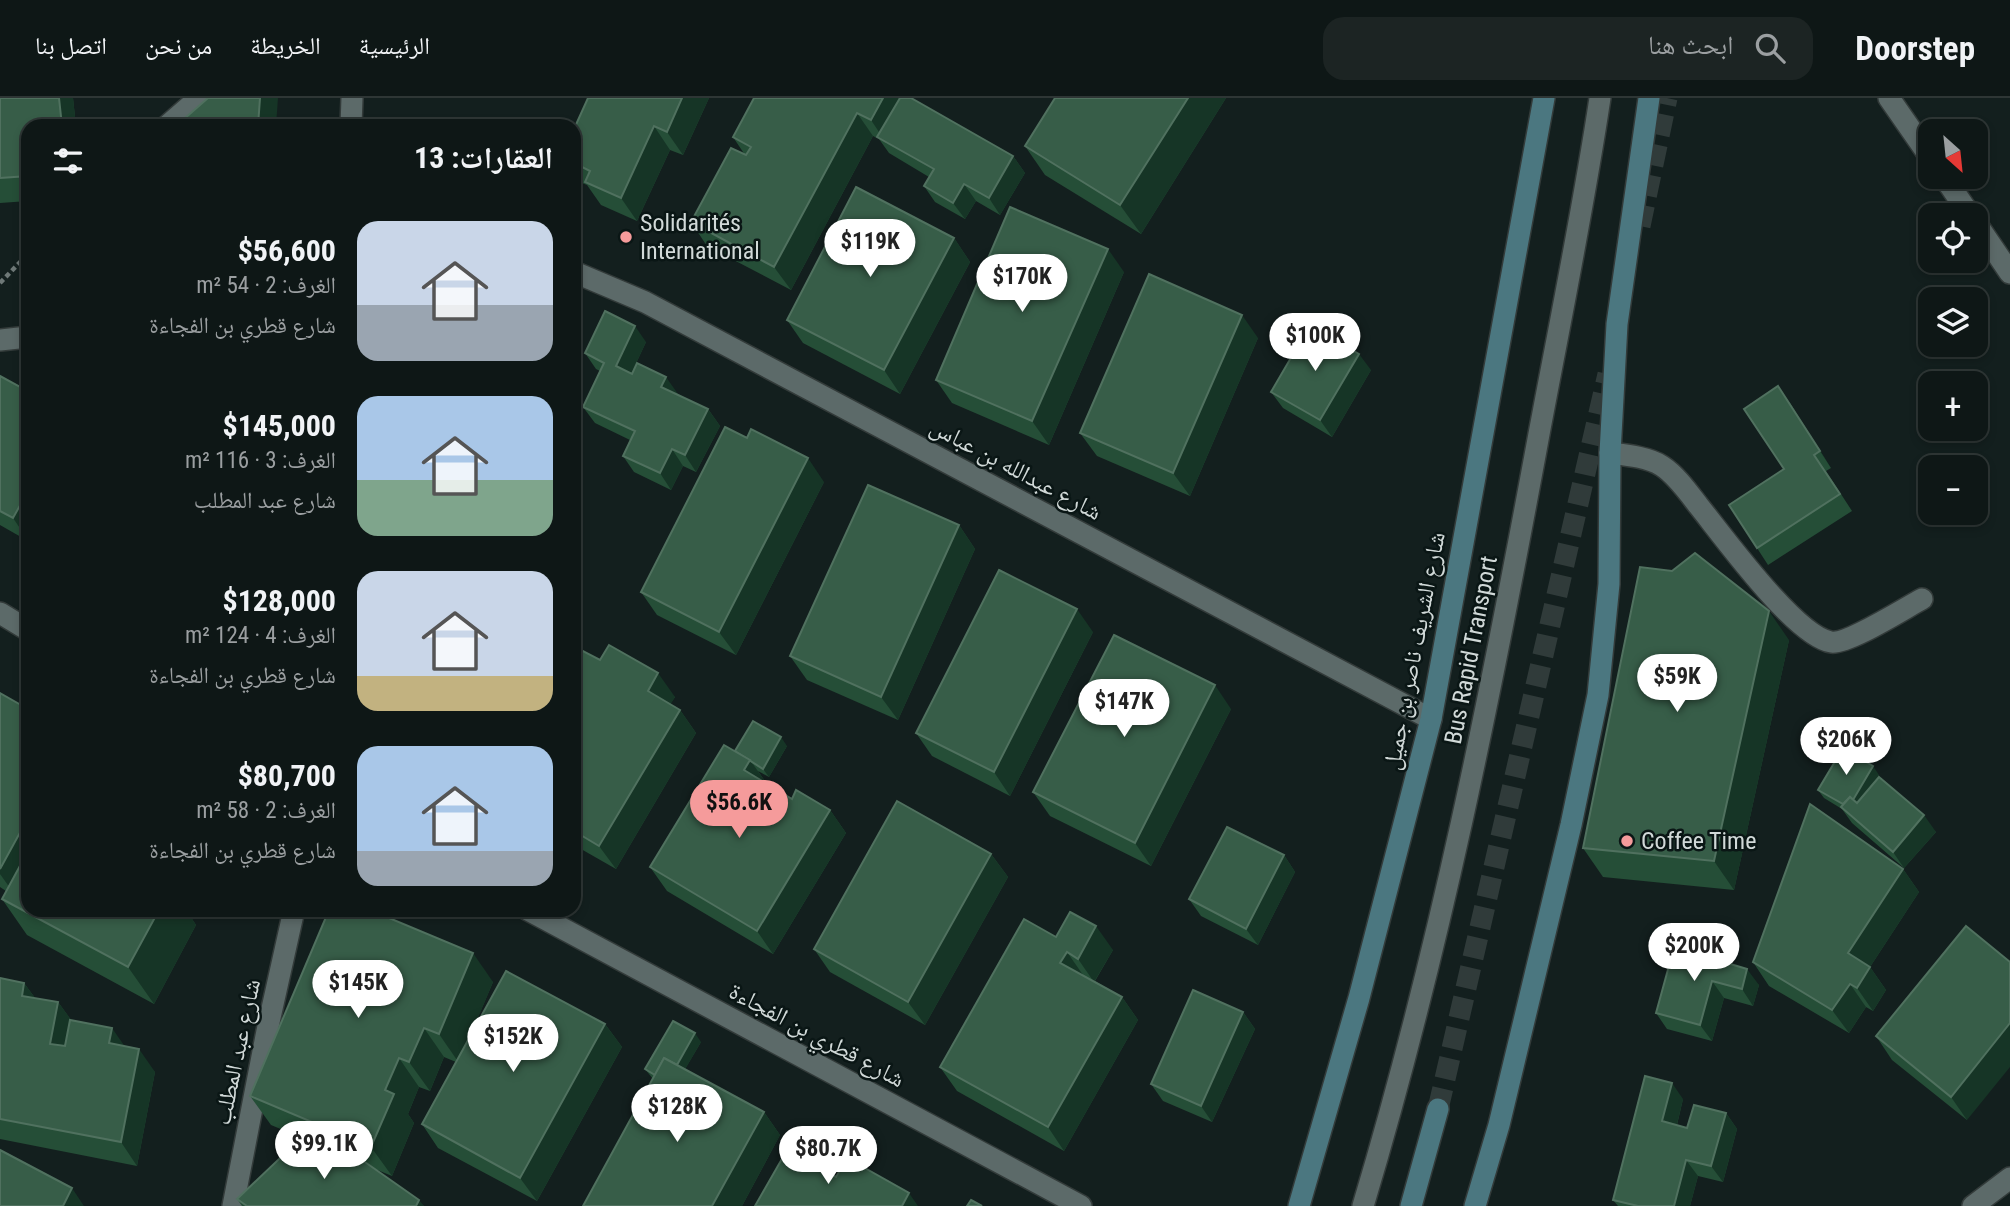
<!DOCTYPE html>
<html lang="ar">
<meta charset="utf-8">
<style>
body{margin:0;font-family:"Roboto Condensed","Noto Naskh Arabic",sans-serif;background:#1c2423;color:#f1f3f6;direction:rtl;height:100vh;display:flex;flex-direction:column;font-size:26px;white-space:nowrap}
*{box-sizing:border-box;margin:0}
p{font-size:23px;color:#9b9fa1}
.icon{flex:none;width:38px;height:38px;fill:none;stroke:currentColor;stroke-width:2;stroke-linecap:round;stroke-linejoin:round}
.map{position:relative;flex:1;overflow:hidden;direction:ltr}
.details{position:absolute;left:21px;top:21px;width:560px;height:798px;display:flex;flex-direction:column;background:#0e1716;border-radius:21px;box-shadow:0 4px 10px #0003,0 0 0 2px #2e3635;direction:rtl}
.details>*{flex:none}
.needle{width:46px;rotate:153deg}
.tools{position:absolute;left:1918px;top:21px;display:grid;gap:14px}
.tools a{display:grid;place-items:center;width:70px;height:70px;border-radius:14px;background:#0e1716;box-shadow:0 4px 10px #0003,0 0 0 2px #2e3635;font-size:35px}
.price{position:absolute;translate:-50% -60px;padding:0 16px;border-radius:24px;background:#fff;color:#222;font-size:23px;line-height:46px;filter:drop-shadow(0 2px 4px #0008)}
.price::after{content:'';position:absolute;left:50%;top:42px;width:21px;height:16px;margin-left:-10px;background:inherit;clip-path:polygon(0 0,100% 0,50% 100%)}
.price.on{background:#f59b9b;color:#111}
ul{padding:0;list-style:none}
li{display:flex;align-items:center;gap:21px;height:175px;padding:0 28px}
li span{display:grid;place-items:center;flex:none;width:196px;height:140px;border-radius:21px;color:#555}
li>.icon{margin-inline-start:auto}
span .icon{width:84px;height:84px;fill:#fffc;stroke-width:1}
li b{font-size:30px}
h2{display:flex;justify-content:space-between;align-items:center;height:84px;padding:0 28px;font-size:30px}
header{display:flex;align-items:center;gap:42px;box-sizing:border-box;height:98px;padding:0 35px;background:#0e1716;border-bottom:2px solid #2e3635}
header strong{font-size:33px}
nav{display:flex;gap:38px;margin-inline-start:auto;font-size:24px}
.search{width:490px;height:63px;background:#1c2423;display:flex;align-items:center;gap:18px;box-sizing:border-box;padding:0 24px;border-radius:21px;color:#9b9fa1;font-size:26px}
.map>svg:first-child{display:block}
.lines{fill:none;stroke-linecap:round;stroke-linejoin:round}
.secondary-tunnel{stroke:#303b3a;stroke-width:21;stroke-dasharray:21 10;stroke-linecap:butt}
.service-casing{stroke:#333b3a;stroke-width:24}
.minor-casing{stroke:#333b3a;stroke-width:24}
.secondary-casing{stroke:#333b3a;stroke-width:24}
.path{stroke:#6e7877;stroke-width:4.5;stroke-dasharray:5 3.5;stroke-linecap:butt}
.service{stroke:#5c6a69;stroke-width:21}
.minor{stroke:#5c6a69;stroke-width:21}
.secondary{stroke:#4b7780;stroke-width:21}
.wall{fill:#254e37}
.shaded-wall{fill:#163526}
.building{fill:#375d48;stroke:#50715f;stroke-width:2}
.poi-dot{fill:#f59b9b;stroke:#0a1615;stroke-width:2.5}
.labels{text-anchor:middle;dominant-baseline:central;stroke-width:5;stroke-linejoin:round;paint-order:stroke}
.poi-label{font-size:24px;fill:#d1d9d8;stroke:#0a1615;text-anchor:start}
.street-label{font-size:24px;fill:#d1d9d8;stroke:#0a1615}
</style>
<header>
<strong>Doorstep</strong>
<div class="search"><svg class="icon" aria-label="search" viewBox="0 0 24 24"><circle cx="10" cy="10" r="6"/><path d="M15 15l6 6"/></svg>ابحث هنا</div>
<nav><a>الرئيسية</a><a>الخريطة</a><a>من نحن</a><a>اتصل بنا</a></nav>
</header>
<div class="map">
<svg width="2010" height="1108" viewBox="0 0 2010 1108">
<rect width="100%" height="100%" fill="#131f1e"/>
<g class="lines">
<g class="secondary-tunnel">
<polyline points="1640,128 1667,0"/>
<polyline points="1438,1011 1608,276"/>
</g>
<defs>
<g id="service">
<polyline points="167,28 199,0"/>
<path d="M1610 355C1626 357 1648 359 1662 368 1676 377 1688 394 1698 407 1723 438 1795 538 1831 544 1847 547 1905 510 1922 501"/>
<path d="M1363 1108C1439 855 1491 596 1539 336 1560 224 1583 113 1600 0"/>
</g>
<g id="minor">
<polyline points="1889,0 1930,59"/>
<polyline points="351,28 352,0"/>
<polyline points="1944,79 1970,117"/>
<polyline points="1976,125 2010,175"/>
<polyline points="574,174 645,204 1431,621"/>
<polyline points="0,242 28,239"/>
<polyline points="0,515 28,532"/>
<polyline points="528,812 1081,1108"/>
<polyline points="233,1108 267,933 294,812"/>
<polyline points="1973,1108 2010,1080"/>
</g>
<g id="secondary">
<polyline points="1299,1108 1359,900 1431,621 1544,0"/>
<polyline points="1411,1108 1438,1011"/>
<polyline points="1475,1108 1499,1027 1571,727 1598,597 1609,486 1610,355 1617,226 1649,0"/>
</g>
</defs>
<use href="#service" class="service-casing"/>
<use href="#minor" class="minor-casing"/>
<use href="#secondary" class="secondary-casing"/>
<polyline class="path" points="0,185 28,156"/>
<use href="#service" class="service"/>
<use href="#minor" class="minor"/>
<use href="#secondary" class="secondary"/>
</g>
<g class="wall">
<polygon points="0,0 73,0 76,28 28,28 28,103 0,105"/>
<polygon points="588,0 709,0 683,57 670,52 637,123 601,107 587,87 577,83 574,78 574,31"/>
<polygon points="754,0 898,0 1013,58 1025,75 1000,117 976,103 965,121 935,104 924,88 929,79 889,55 879,41 873,38 791,192 707,148 691,124 745,57 733,39"/>
<polygon points="1055,0 1226,0 1141,136 1045,77 1025,48"/>
<polygon points="954,140 970,164 900,296 803,245 787,222"/>
<polygon points="1124,174 1049,347 952,305 936,282"/>
<polygon points="1258,240 1190,398 1097,358 1080,335"/>
<polygon points="646,244 631,276 678,296 677,297 708,311 720,328 696,374 683,368 671,392 634,374 623,358 630,342 595,325 583,309 600,273 596,271 585,255"/>
<polygon points="1371,272 1332,339 1283,310 1271,294"/>
<polygon points="28,276 28,443 0,427 0,278 20,289"/>
<polygon points="1790,305 1831,370 1826,373 1852,413 1768,467 1757,450 1784,371"/>
<polygon points="824,384 736,557 657,517 641,494"/>
<polygon points="959,427 975,451 898,622 807,582 790,558"/>
<polygon points="1093,534 1010,698 932,658 916,635"/>
<polygon points="1789,542 1734,792 1603,779 1583,750"/>
<polygon points="600,562 675,599 670,606 680,612 696,635 616,771 574,747 574,563"/>
<polygon points="0,595 28,812 189,812 188,815 196,827 154,906 27,837 2,801 6,793 0,789"/>
<polygon points="1231,611 1151,768 1050,718 1033,694"/>
<polygon points="787,648 769,679 758,673 767,686 792,701 830,712 846,735 773,856 667,793 650,769 735,653"/>
<polygon points="1879,677 1874,684 1936,734 1904,770 1852,725 1842,711 1824,700 1818,692"/>
<polygon points="991,756 1008,779 925,927 830,874 814,851"/>
<polygon points="1284,757 1295,774 1258,847 1201,818 1189,801"/>
<polygon points="1903,771 1919,794 1870,869 1886,892 1873,913 1866,909 1849,935 1769,888 1753,864"/>
<polygon points="329,812 378,812 381,817 493,884 470,938 605,926 622,949 537,1103 438,1050 422,1026 456,964 444,959 430,993 419,989 408,1016 414,1025 392,1078 375,1071 424,1108 242,1108 237,1101 314,1045 271,1027 250,998"/>
<polygon points="1966,828 1967,1022 1892,962 1876,938"/>
<polygon points="1056,839 1113,852 1095,883 1122,899 1138,922 1064,1053 957,993 940,969"/>
<polygon points="1722,863 1759,887 1753,908 1724,900 1712,943 1667,931 1656,915"/>
<polygon points="0,880 24,885 35,900 58,904 71,922 125,948 155,974 137,1068 0,1041"/>
<polygon points="1243,914 1255,931 1212,1024 1163,1003 1151,986"/>
<polygon points="701,944 685,971 764,1014 780,1037 742,1108 583,1108 653,981 645,971"/>
<polygon points="1683,1001 1677,1027 1687,1030 1726,1015 1737,1031 1723,1084 1698,1078 1690,1108 1618,1108 1613,1102"/>
</g>
<g class="shaded-wall">
<polygon points="59,0 73,0 76,28 62,28"/>
<polygon points="260,0 278,0 276,28 258,28"/>
<polygon points="682,0 709,0 683,57 667,34"/>
<polygon points="883,0 898,0 906,11 887,46 871,22"/>
<polygon points="1188,0 1226,0 1141,136 1120,107"/>
<polygon points="857,15 873,38 791,192 774,169"/>
<polygon points="654,28 670,52 637,123 621,100"/>
<polygon points="1013,58 1025,75 1000,117 989,100"/>
<polygon points="964,86 976,103 965,121 953,105"/>
<polygon points="954,140 970,164 900,296 884,272"/>
<polygon points="1108,151 1124,174 1049,347 1032,323"/>
<polygon points="1242,217 1258,240 1190,398 1173,375"/>
<polygon points="635,228 646,244 627,285 616,268"/>
<polygon points="574,247 582,259 574,273"/>
<polygon points="1359,256 1371,272 1332,339 1320,322"/>
<polygon points="666,279 678,296 673,306 661,289"/>
<polygon points="1778,288 1790,305 1831,370 1820,353"/>
<polygon points="708,311 720,328 696,374 685,357"/>
<polygon points="672,351 683,368 671,392 660,375"/>
<polygon points="808,360 824,384 736,557 719,534"/>
<polygon points="28,393 28,442 13,420"/>
<polygon points="959,427 975,451 898,622 881,599"/>
<polygon points="1077,511 1093,534 1010,698 994,674"/>
<polygon points="1769,513 1789,542 1734,792 1714,763"/>
<polygon points="658,575 675,599 664,617 648,593"/>
<polygon points="1215,587 1231,611 1151,768 1135,745"/>
<polygon points="680,612 696,635 616,771 599,748"/>
<polygon points="781,639 787,648 769,679 763,671"/>
<polygon points="750,662 767,686 744,672"/>
<polygon points="1873,668 1879,677 1854,718 1848,710"/>
<polygon points="830,712 846,735 773,856 757,833"/>
<polygon points="1924,717 1936,734 1904,770 1893,754"/>
<polygon points="28,720 28,773 15,797 0,776 0,771"/>
<polygon points="991,756 1008,779 925,927 908,904"/>
<polygon points="1284,757 1295,774 1258,847 1246,831"/>
<polygon points="1903,771 1919,794 1870,869 1886,892 1873,913 1857,890 1848,855"/>
<polygon points="159,812 189,812 188,815 196,827 154,906 128,869"/>
<polygon points="1096,828 1113,852 1094,884 1078,861"/>
<polygon points="1067,854 1083,877 1060,865"/>
<polygon points="473,855 493,884 459,965 439,936"/>
<polygon points="1747,871 1759,887 1753,908 1742,891"/>
<polygon points="1712,883 1724,900 1712,943 1700,927"/>
<polygon points="24,885 41,908 22,898"/>
<polygon points="1850,886 1866,909 1849,935 1832,912"/>
<polygon points="1122,899 1138,922 1064,1053 1048,1029"/>
<polygon points="58,904 75,927 67,969 50,946"/>
<polygon points="1243,914 1255,931 1212,1024 1201,1008"/>
<polygon points="2010,925 2010,969 1967,1022 1951,999"/>
<polygon points="605,926 622,949 537,1103 520,1080"/>
<polygon points="112,930 128,953 109,945"/>
<polygon points="424,930 444,959 430,993 409,964"/>
<polygon points="695,935 701,944 673,992 667,984"/>
<polygon points="139,951 155,974 137,1068 121,1044"/>
<polygon points="399,960 419,989 408,1016 414,1025 392,1078 371,1049 385,992"/>
<polygon points="1672,985 1683,1001 1674,1039 1662,1023"/>
<polygon points="764,1014 780,1037 742,1108 712,1108"/>
<polygon points="1726,1015 1737,1031 1723,1084 1711,1068"/>
<polygon points="1686,1062 1698,1078 1690,1108 1674,1108"/>
<polygon points="72,1090 84,1108 63,1108"/>
<polygon points="909,1095 918,1108 902,1108"/>
<polygon points="419,1102 424,1108 416,1108"/>
</g>
<g class="building">
<polygon points="0,0 59,0 62,28 28,28 28,78 0,80"/>
<polygon points="208,0 260,0 258,28 176,28"/>
<polygon points="588,0 682,0 667,34 654,28 621,100 585,84 590,73 574,65 574,31"/>
<polygon points="754,0 883,0 871,22 857,15 774,169 691,124 731,50 746,57 751,49 733,39"/>
<polygon points="900,0 911,0 1013,58 989,100 964,86 953,105 924,88 934,71 877,39"/>
<polygon points="1055,0 1188,0 1120,107 1025,48"/>
<polygon points="856,89 954,140 884,272 787,222"/>
<polygon points="1010,109 1108,151 1032,323 936,282"/>
<polygon points="1149,176 1242,217 1173,375 1080,335"/>
<polygon points="605,213 635,228 616,268 632,276 637,265 666,279 661,289 708,311 685,357 672,351 660,375 623,358 635,333 583,309 604,265 585,255"/>
<polygon points="1310,227 1359,256 1320,322 1271,294"/>
<polygon points="27,276 28,393 13,420 0,413 0,278 20,289"/>
<polygon points="1778,288 1820,353 1814,357 1840,396 1757,450 1729,407 1784,371 1744,311"/>
<polygon points="725,329 747,340 751,331 808,360 719,534 641,494"/>
<polygon points="868,387 959,427 881,599 790,558"/>
<polygon points="1695,455 1769,513 1714,763 1583,750 1640,469 1672,473"/>
<polygon points="999,472 1077,511 994,674 916,635"/>
<polygon points="1114,537 1215,587 1135,745 1033,694"/>
<polygon points="609,547 658,575 648,593 680,612 599,748 574,733 574,563 581,552 600,562"/>
<polygon points="0,595 28,611 28,720 0,771"/>
<polygon points="753,623 781,639 763,671 735,653"/>
<polygon points="724,647 750,662 744,672 792,701 796,692 830,712 757,833 650,769"/>
<polygon points="1843,650 1873,668 1853,702 1850,699 1843,706 1818,692"/>
<polygon points="1879,679 1924,717 1893,754 1841,709 1850,699 1857,705"/>
<polygon points="897,703 991,756 908,904 814,851"/>
<polygon points="1810,706 1903,771 1848,855 1870,869 1857,890 1850,886 1832,912 1753,864"/>
<polygon points="1227,729 1284,757 1246,831 1189,801"/>
<polygon points="28,753 28,812 159,812 128,869 2,801"/>
<polygon points="329,812 370,812 473,855 439,936 424,930 409,964 399,960 385,992 394,996 371,1049 250,998"/>
<polygon points="1070,814 1096,828 1078,861 1067,854 1060,865 1122,899 1048,1029 940,969 1024,821 1056,839"/>
<polygon points="1966,828 2010,864 2010,925 1951,999 1876,938"/>
<polygon points="1675,846 1718,858 1717,862 1747,871 1742,891 1712,883 1700,927 1656,915"/>
<polygon points="506,873 605,926 520,1080 422,1026"/>
<polygon points="0,880 24,885 22,898 58,904 50,946 65,948 70,922 112,930 109,945 139,951 121,1044 0,1021"/>
<polygon points="1193,892 1243,914 1201,1008 1151,986"/>
<polygon points="673,923 695,935 677,967 664,960 655,977 645,971"/>
<polygon points="664,960 764,1014 712,1108 583,1108"/>
<polygon points="1645,978 1672,985 1662,1023 1687,1030 1694,1007 1726,1015 1711,1068 1686,1062 1674,1108 1638,1108 1613,1102"/>
<polygon points="325,1036 419,1102 416,1108 247,1108 237,1101 299,1042 308,1050"/>
<polygon points="0,1052 72,1090 63,1108 0,1108"/>
<polygon points="787,1052 836,1079 847,1060 909,1095 902,1108 755,1108"/>
<polygon points="971,1102 982,1108 967,1108"/>
</g>
<g class="poi-dot">
<circle cx="626" cy="139" r="7"/>
<circle cx="1627" cy="743" r="7"/>
</g>
<g class="labels">
<g class="poi-label">
<text x="640" y="125">Solidarités<tspan x="640" dy="28">International</tspan></text>
<text x="1641" y="743">Coffee Time</text>
</g>
<g class="street-label">
<text transform="translate(1016 371) rotate(28)">شارع عبدالله بن عباس</text>
<text transform="translate(1471 552) rotate(-79)">Bus Rapid Transport</text>
<text transform="translate(1414 553) rotate(-79)">شارع الشريف ناصر بن جميل</text>
<text transform="translate(817 937) rotate(28)">شارع قطري بن الفجاءة</text>
<text transform="translate(237 954) rotate(-78)">شارع عبد المطلب</text>
</g>
</g>
</svg>
<div class="tools">
<a><svg class="needle" viewBox="-14 -14 28 28"><path d="M0-13l5 13h-10z" fill="#e53935"/><path d="M0 13l5-13h-10z" fill="#9b9fa1"/></svg></a>
<a><svg class="icon" aria-label="locate" viewBox="0 0 24 24"><circle cx="12" cy="12" r="6"/><path d="M12 2v4M12 18v4M2 12h4M18 12h4"/></svg></a>
<a><svg class="icon" aria-label="layers" viewBox="0 0 24 24"><path d="M12 4l9 5-9 5-9-5zM3 14l9 5 9-5"/></svg></a>
<a>+</a>
<a>−</a>
</div>
<b class="price" style="left:870px;top:181px">$119K</b>
<b class="price" style="left:1022px;top:216px">$170K</b>
<b class="price" style="left:1315px;top:275px">$100K</b>
<b class="price" style="left:1677px;top:616px">$59K</b>
<b class="price" style="left:1124px;top:641px">$147K</b>
<b class="price" style="left:1846px;top:679px">$206K</b>
<b class="price on" style="left:739px;top:742px">$56.6K</b>
<b class="price" style="left:1694px;top:885px">$200K</b>
<b class="price" style="left:358px;top:922px">$145K</b>
<b class="price" style="left:513px;top:976px">$152K</b>
<b class="price" style="left:677px;top:1046px">$128K</b>
<b class="price" style="left:324px;top:1083px">$99.1K</b>
<b class="price" style="left:828px;top:1088px">$80.7K</b>
<section class="details">
<h2>العقارات: 13<svg class="icon" aria-label="filters" viewBox="0 0 24 24"><path d="M4 7h16M4 17h16"/><circle cx="9" cy="7" r="2"/><circle cx="15" cy="17" r="2"/></svg></h2>
<ul>
<li><span style="background:linear-gradient(#c9d6e8 60%,#9aa5b1 0)"><svg class="icon" aria-label="home" viewBox="0 0 24 24"><path d="M3 11l9-7 9 7M6 9v11h12V9"/></svg></span><div><b>$56,600</b><p>الغرف: 2 · 54 m²</p><p>شارع قطري بن الفجاءة</p></div></li>
<li><span style="background:linear-gradient(#a9c7e8 60%,#7fa58c 0)"><svg class="icon" aria-label="home" viewBox="0 0 24 24"><path d="M3 11l9-7 9 7M6 9v11h12V9"/></svg></span><div><b>$145,000</b><p>الغرف: 3 · 116 m²</p><p>شارع عبد المطلب</p></div></li>
<li><span style="background:linear-gradient(#c9d6e8 75%,#c2b280 0)"><svg class="icon" aria-label="home" viewBox="0 0 24 24"><path d="M3 11l9-7 9 7M6 9v11h12V9"/></svg></span><div><b>$128,000</b><p>الغرف: 4 · 124 m²</p><p>شارع قطري بن الفجاءة</p></div></li>
<li><span style="background:linear-gradient(#a9c7e8 75%,#9aa5b1 0)"><svg class="icon" aria-label="home" viewBox="0 0 24 24"><path d="M3 11l9-7 9 7M6 9v11h12V9"/></svg></span><div><b>$80,700</b><p>الغرف: 2 · 58 m²</p><p>شارع قطري بن الفجاءة</p></div></li>
</ul>
</section>
</div>
